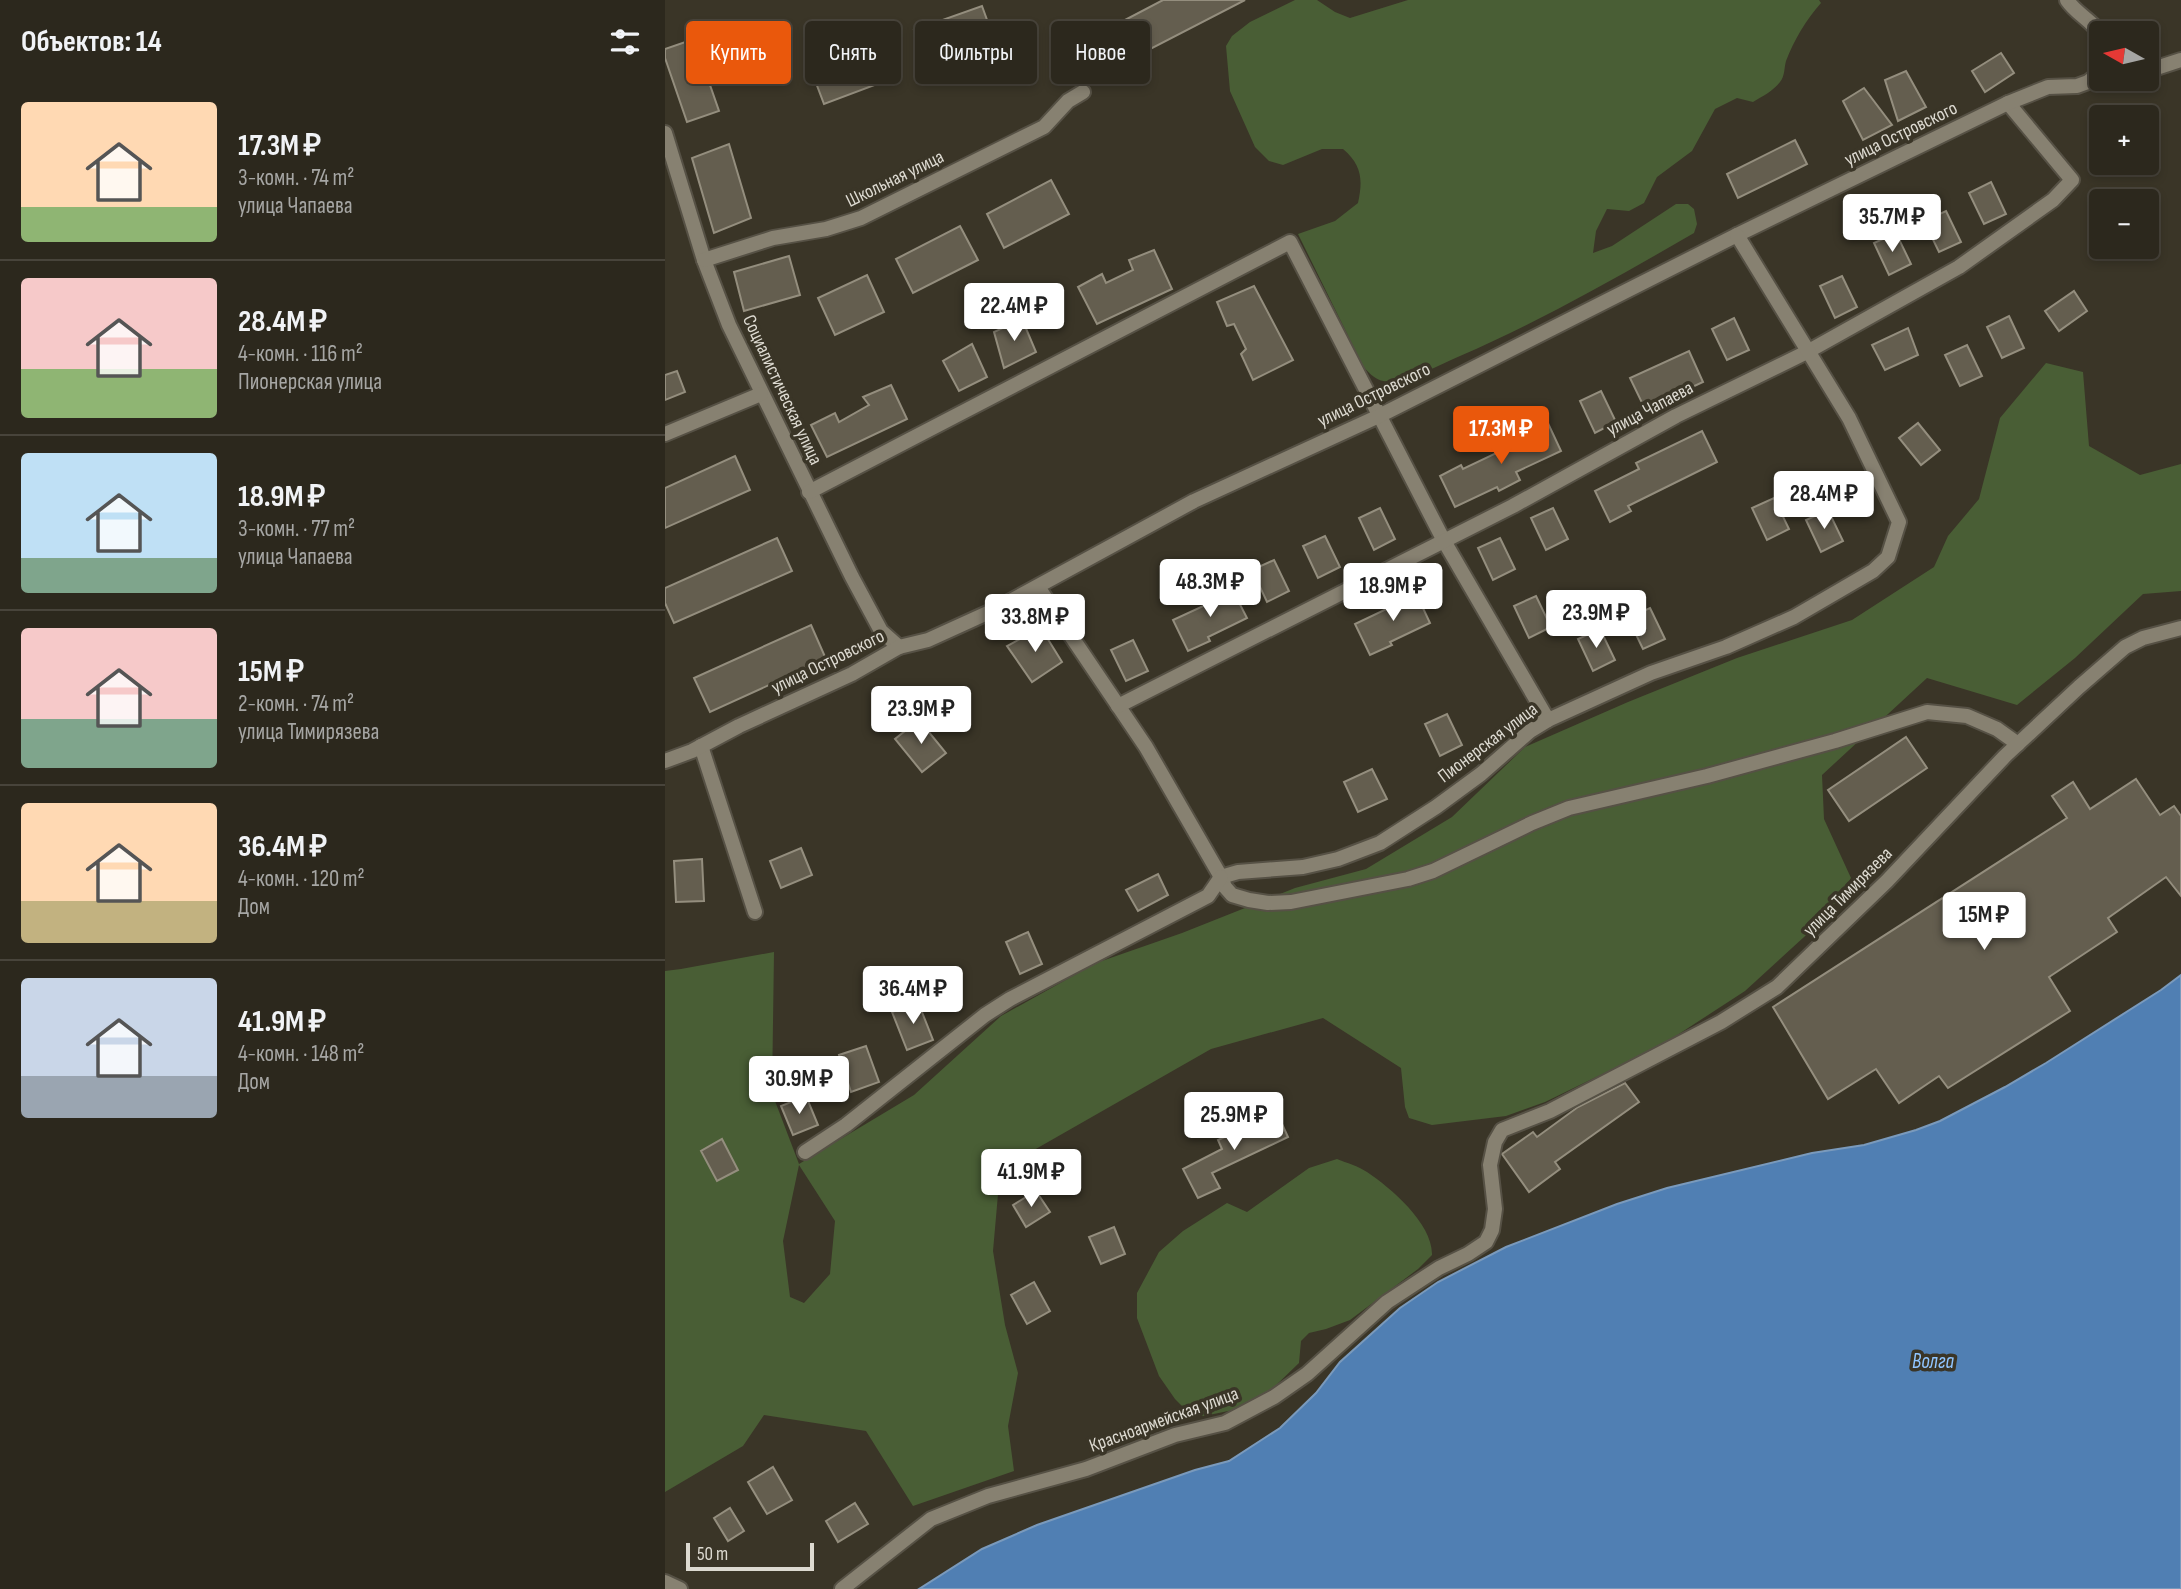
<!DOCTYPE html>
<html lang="ru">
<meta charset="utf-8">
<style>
body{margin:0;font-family:"Sofia Sans Condensed",sans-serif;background:#343026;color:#f1f3f6;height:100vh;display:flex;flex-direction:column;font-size:26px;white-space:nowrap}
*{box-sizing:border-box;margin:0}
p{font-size:23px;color:#a6a6a4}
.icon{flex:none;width:38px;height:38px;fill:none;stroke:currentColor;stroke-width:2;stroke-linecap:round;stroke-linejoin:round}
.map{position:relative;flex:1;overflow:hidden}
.drawer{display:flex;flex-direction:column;background:#2c281d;width:665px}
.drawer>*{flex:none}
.guide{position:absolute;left:21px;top:21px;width:665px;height:63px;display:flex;gap:14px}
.needle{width:46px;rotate:278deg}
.controls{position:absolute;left:1424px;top:21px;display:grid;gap:14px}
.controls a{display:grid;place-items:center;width:70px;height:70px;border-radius:7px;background:#2c281d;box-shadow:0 4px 10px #0003,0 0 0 2px #48443b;font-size:35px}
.scale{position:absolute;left:21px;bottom:18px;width:128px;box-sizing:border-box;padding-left:7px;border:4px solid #dddad1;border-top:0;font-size:19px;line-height:24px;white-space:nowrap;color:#dddad1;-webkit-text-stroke:5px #3a3527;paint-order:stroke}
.price{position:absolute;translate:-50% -60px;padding:0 16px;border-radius:7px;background:#fff;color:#222;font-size:23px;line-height:46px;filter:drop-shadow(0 2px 4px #0008)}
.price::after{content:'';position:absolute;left:50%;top:42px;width:21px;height:16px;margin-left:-10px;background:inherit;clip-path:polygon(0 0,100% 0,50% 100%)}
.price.selected{background:#ea580c;color:#fff}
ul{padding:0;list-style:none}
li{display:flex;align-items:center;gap:21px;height:175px;padding:0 21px}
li+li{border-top:2px solid #48443b}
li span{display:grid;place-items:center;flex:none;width:196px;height:140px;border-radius:7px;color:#555}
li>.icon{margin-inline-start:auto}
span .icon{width:84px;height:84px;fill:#fffc;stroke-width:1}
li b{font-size:30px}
h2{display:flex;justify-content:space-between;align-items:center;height:84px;padding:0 21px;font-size:30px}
.tag{padding:0 24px;border-radius:7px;background:#2c281d;box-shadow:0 4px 10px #0003,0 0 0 2px #48443b;font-size:24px;line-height:63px}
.tag.selected{background:#ea580c;color:#fff}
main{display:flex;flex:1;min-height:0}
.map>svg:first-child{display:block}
.green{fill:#495e35;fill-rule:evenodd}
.water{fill:#507fb3;stroke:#7a9abc;stroke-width:2}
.building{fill:#645e4f;stroke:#948e7e;stroke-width:2}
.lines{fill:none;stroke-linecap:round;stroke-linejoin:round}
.minor-casing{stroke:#565145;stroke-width:18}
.minor{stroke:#878171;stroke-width:14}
.labels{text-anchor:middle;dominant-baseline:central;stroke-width:7;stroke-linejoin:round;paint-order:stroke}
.street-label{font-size:19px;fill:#dddad1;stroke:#3a3527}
.water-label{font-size:21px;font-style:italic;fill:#90c5ff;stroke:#3a3527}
</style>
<main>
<section class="drawer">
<h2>Объектов: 14<svg class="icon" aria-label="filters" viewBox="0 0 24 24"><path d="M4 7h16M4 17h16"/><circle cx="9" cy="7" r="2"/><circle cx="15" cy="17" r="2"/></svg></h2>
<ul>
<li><span style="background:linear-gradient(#ffd9b3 75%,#8fb573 0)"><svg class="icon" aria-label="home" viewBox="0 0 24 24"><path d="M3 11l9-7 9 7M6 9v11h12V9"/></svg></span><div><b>17.3M ₽</b><p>3-комн. · 74 m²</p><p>улица Чапаева</p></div></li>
<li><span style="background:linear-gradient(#f6c9c9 65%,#8fb573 0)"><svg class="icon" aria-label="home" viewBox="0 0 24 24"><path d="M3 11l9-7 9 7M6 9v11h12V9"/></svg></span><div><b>28.4M ₽</b><p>4-комн. · 116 m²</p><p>Пионерская улица</p></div></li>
<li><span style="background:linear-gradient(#bfe0f5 75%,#7fa58c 0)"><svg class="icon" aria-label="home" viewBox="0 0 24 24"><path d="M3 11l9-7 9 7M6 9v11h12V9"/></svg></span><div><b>18.9M ₽</b><p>3-комн. · 77 m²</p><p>улица Чапаева</p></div></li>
<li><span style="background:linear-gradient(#f6c9c9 65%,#7fa58c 0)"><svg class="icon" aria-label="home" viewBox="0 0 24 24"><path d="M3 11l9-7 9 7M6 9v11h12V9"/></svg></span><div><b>15M ₽</b><p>2-комн. · 74 m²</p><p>улица Тимирязева</p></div></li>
<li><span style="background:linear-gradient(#ffd9b3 70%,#c2b280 0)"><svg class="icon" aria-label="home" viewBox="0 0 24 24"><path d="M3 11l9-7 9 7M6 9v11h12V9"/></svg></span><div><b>36.4M ₽</b><p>4-комн. · 120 m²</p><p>Дом</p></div></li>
<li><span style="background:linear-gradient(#c9d6e8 70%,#9aa5b1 0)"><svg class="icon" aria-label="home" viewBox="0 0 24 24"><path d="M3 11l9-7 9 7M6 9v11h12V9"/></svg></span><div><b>41.9M ₽</b><p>4-комн. · 148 m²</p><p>Дом</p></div></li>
</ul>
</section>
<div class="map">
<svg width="1516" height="1589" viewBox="0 0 1516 1589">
<rect width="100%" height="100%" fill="#3a3527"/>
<g class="green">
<path d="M630 0H652L670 12 685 18 743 0H1154L1156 3C1141 20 1129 40 1121 61 1119 68 1120 76 1115 82 1108 91 1098 96 1088 102L1072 98 1050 109 1027 151 992 177 979 203 964 211 942 209 931 231 928 253 947 246 1011 204H1023L1029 209 1032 224 1029 233C953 277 876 321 795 356 774 365 752 378 730 381 715 384 706 376 698 366L633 234 670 221 693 203C698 180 697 165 678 149H657L618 165 604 161 590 147 565 91 561 46 567 36 585 22Z"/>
<path d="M1381 363 1418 372 1424 446 1475 475 1516 464V591L1478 594 1410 658 1352 705 1262 678 1157 775 1159 819 1186 878 1162 916 1080 991 997 1045 880 1102 841 1116 767 1125 744 1118 740 1107 736 1068 658 1018 546 1049 362 1154 334 1183 328 1251 340 1325 353 1373 343 1426 349 1471 248 1506 201 1431 99 1415 78 1446 0 1492V971L16 969 109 952 107 1093 134 1164 249 1095 336 1016 431 963 517 933 630 888 701 869 787 817 860 747 963 702 1072 658 1187 620 1269 567 1283 536 1314 499 1335 418ZM134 1165 170 1221 165 1274 139 1303 125 1297 118 1241Z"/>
<path d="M672 1159C682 1163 693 1166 702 1172 726 1188 768 1224 767 1255L753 1269 685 1320 661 1329 644 1333 636 1341 634 1363 605 1391 573 1409 539 1416 525 1414 510 1399 494 1376 472 1318V1293L494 1252 518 1231 562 1203 582 1212 644 1168Z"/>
</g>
<polygon class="water" points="1516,975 1516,1589 254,1589 317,1549 372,1525 530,1470 564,1461 615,1428 651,1393 675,1362 735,1308 773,1282 841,1247 952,1204 1002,1188 1147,1153 1199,1145 1251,1130 1275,1121 1340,1087 1381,1063 1496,990"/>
<g class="building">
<polygon points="498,0 580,0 435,75 418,42"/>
<polygon points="317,6 330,42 261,66 249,30"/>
<polygon points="29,39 54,111 22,122 0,58 0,49"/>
<polygon points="217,40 231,77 159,104 145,67"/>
<polygon points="1336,53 1349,73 1320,92 1307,71"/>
<polygon points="1241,71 1261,107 1233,121 1220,80"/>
<polygon points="1199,88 1227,125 1198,140 1178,101"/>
<polygon points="1130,140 1142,164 1073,198 1062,174"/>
<polygon points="64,144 86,218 49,233 27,158"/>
<polygon points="386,180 404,214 339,248 322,214"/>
<polygon points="1326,182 1341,214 1319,224 1304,193"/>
<polygon points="1281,211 1296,242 1274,252 1259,221"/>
<polygon points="295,226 313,260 248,293 231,259"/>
<polygon points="1231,233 1246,264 1224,275 1209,243"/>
<polygon points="489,250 507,289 432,324 413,287 437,274 441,283 468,270 464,260"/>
<polygon points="124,256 135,295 79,311 69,272"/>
<polygon points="202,275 219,312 170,335 153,298"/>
<polygon points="1177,276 1192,307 1170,318 1155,286"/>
<polygon points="589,286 628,360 588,380 576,354 581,349 569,324 562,326 552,302"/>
<polygon points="1409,291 1422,311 1394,331 1380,311"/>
<polygon points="1344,316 1359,348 1337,358 1322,327"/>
<polygon points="1069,318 1084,350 1062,360 1047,329"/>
<polygon points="357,319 371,352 339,368 329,332"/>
<polygon points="1243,328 1253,355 1220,370 1207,345"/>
<polygon points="307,344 322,377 294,391 278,361"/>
<polygon points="1302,345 1317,376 1295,386 1280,355"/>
<polygon points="1024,351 1038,382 980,409 965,378"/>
<polygon points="12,371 20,392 0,400 0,375"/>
<polygon points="226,385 242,419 162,457 146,425 170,413 174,422 204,405 198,397"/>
<polygon points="936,391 951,422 930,433 915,401"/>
<polygon points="881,419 896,451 851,472 855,480 834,491 832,487 790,507 775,476 796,465 798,469 863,438 860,430"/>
<polygon points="1253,423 1275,450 1256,465 1234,438"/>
<polygon points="1037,431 1052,462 963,506 966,511 945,522 930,491 974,469 971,463"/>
<polygon points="70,456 85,490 0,528 0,488"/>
<polygon points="1109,498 1124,529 1102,540 1087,508"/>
<polygon points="715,508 730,539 709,550 694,518"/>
<polygon points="888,508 903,539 881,550 866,518"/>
<polygon points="1163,510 1178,541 1156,552 1141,520"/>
<polygon points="660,536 675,567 653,578 638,546"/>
<polygon points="112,538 127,571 9,623 0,603 0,588"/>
<polygon points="835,538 850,569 828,580 813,548"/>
<polygon points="609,560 624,591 602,602 587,570"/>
<polygon points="566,587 582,618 543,637 545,641 523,651 508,620 547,602 545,597"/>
<polygon points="750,591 765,623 725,642 727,645 705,655 690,624 730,605 729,602"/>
<polygon points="871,596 886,627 864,638 849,606"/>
<polygon points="985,608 1000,639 978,649 963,618"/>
<polygon points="146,625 161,659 45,712 29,678"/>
<polygon points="376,628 397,662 367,682 342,646"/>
<polygon points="935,629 950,660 928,671 913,639"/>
<polygon points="468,640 483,671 461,681 446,650"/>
<polygon points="782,714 797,745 775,756 760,724"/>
<polygon points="254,720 281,753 257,772 230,739"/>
<polygon points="1241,737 1262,768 1184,821 1163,790"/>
<polygon points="707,769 722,799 693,812 679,782"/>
<polygon points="1471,779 1495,815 1509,806 1516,816 1516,896 1501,877 1443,918 1452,932 1384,977 1405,1011 1283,1088 1274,1076 1234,1103 1211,1069 1163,1099 1108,1007 1402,818 1387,796 1408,782 1425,809"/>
<polygon points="136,848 147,875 116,888 105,861"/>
<polygon points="37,859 39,901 11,902 9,861"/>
<polygon points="493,874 503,895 473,911 461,890"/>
<polygon points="363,932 377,964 355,974 341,942"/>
<polygon points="253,1002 268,1040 242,1050 227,1012"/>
<polygon points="201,1046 214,1082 186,1092 174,1055"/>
<polygon points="960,1083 974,1102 890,1162 895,1169 864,1192 837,1154 868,1132 872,1137 913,1107"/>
<polygon points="141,1096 153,1125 128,1135 116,1106"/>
<polygon points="612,1113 623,1137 547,1173 555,1188 533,1198 518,1169 557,1149 553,1140"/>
<polygon points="57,1139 73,1170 52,1181 36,1151"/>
<polygon points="371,1191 385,1212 361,1227 348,1205"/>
<polygon points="449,1227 460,1254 436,1264 424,1237"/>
<polygon points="369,1282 385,1311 362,1324 346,1295"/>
<polygon points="108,1467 127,1500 102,1514 83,1482"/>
<polygon points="190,1503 203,1524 173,1542 161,1521"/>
<polygon points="65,1508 79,1531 63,1541 49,1518"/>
</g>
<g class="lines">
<defs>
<g id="minor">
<path d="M1402 0C1412 15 1429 21 1437 37"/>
<polyline points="1482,71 1516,60"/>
<polyline points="0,133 39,260 64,325 187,577 216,631 234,647"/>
<polyline points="39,260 108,238 161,229 196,218 379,127 403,101 418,92"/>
<polyline points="0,434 96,394"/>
<polyline points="144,492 625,242 779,541 883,720"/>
<polyline points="373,587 481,747 556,877 560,887 567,895 584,900 603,903 626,902 743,879 768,871 867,823 904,808 1042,776 1170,741 1262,712 1302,716 1332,729 1353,744"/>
<polyline points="453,706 848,506 1011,416 1142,352 1294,267 1388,200 1407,180 1343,103"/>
<polyline points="36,746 90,912"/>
<polyline points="0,761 27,751 74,726 187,674 234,647 263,640 329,610 529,501 714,416 1072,235 1343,103 1383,87 1412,86 1423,82 1437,71"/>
<polyline points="556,877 573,872 638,867 673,859 715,843 771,807 816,774 865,731 883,720 986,673 1061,647 1129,617 1208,571 1223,557 1234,522 1184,418 1072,235"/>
<polyline points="140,1152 181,1125 320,1015 345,999 543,896 556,877"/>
<polyline points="0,1582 15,1589"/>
<polyline points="177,1589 266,1519 323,1496 421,1469 510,1435 560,1423 609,1397 642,1374 722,1302 774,1268 803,1254 821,1242 827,1230 830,1209 825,1165 830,1142 837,1130 885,1111 1056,1022 1112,987 1222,881 1340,756 1414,687 1460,647 1478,638 1516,628"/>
</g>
</defs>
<use href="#minor" class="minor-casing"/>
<use href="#minor" class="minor"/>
</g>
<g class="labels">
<g class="street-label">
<text transform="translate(1236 134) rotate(-26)">улица Островского</text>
<text transform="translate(230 179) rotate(-26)">Школьная улица</text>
<text transform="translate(117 390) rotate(65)">Социалистическая улица</text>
<text transform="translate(709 395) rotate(-26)">улица Островского</text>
<text transform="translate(985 409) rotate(-28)">улица Чапаева</text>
<text transform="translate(163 662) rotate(-26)">улица Островского</text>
<text transform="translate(823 743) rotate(-37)">Пионерская улица</text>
<text transform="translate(1183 892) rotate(-45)">улица Тимирязева</text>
<text transform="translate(499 1420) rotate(-20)">Красноармейская улица</text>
</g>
<g class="water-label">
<text x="1268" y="1361">Волга</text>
</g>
</g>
</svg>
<div class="controls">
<a><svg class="needle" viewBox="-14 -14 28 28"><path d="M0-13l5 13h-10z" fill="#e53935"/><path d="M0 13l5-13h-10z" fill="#a6a6a4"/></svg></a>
<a>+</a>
<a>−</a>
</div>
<div class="scale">50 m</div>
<b class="price" style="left:1227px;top:254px">35.7M ₽</b>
<b class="price" style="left:349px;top:343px">22.4M ₽</b>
<b class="price selected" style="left:836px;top:466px">17.3M ₽</b>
<b class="price" style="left:1159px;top:531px">28.4M ₽</b>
<b class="price" style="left:545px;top:619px">48.3M ₽</b>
<b class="price" style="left:728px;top:623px">18.9M ₽</b>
<b class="price" style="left:931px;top:650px">23.9M ₽</b>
<b class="price" style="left:370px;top:654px">33.8M ₽</b>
<b class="price" style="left:256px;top:746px">23.9M ₽</b>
<b class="price" style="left:1319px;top:952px">15M ₽</b>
<b class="price" style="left:248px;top:1026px">36.4M ₽</b>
<b class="price" style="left:134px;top:1116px">30.9M ₽</b>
<b class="price" style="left:569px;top:1152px">25.9M ₽</b>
<b class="price" style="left:366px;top:1209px">41.9M ₽</b>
<div class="guide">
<a class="tag selected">Купить</a>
<a class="tag">Снять</a>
<a class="tag">Фильтры</a>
<a class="tag">Новое</a>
</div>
</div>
</main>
